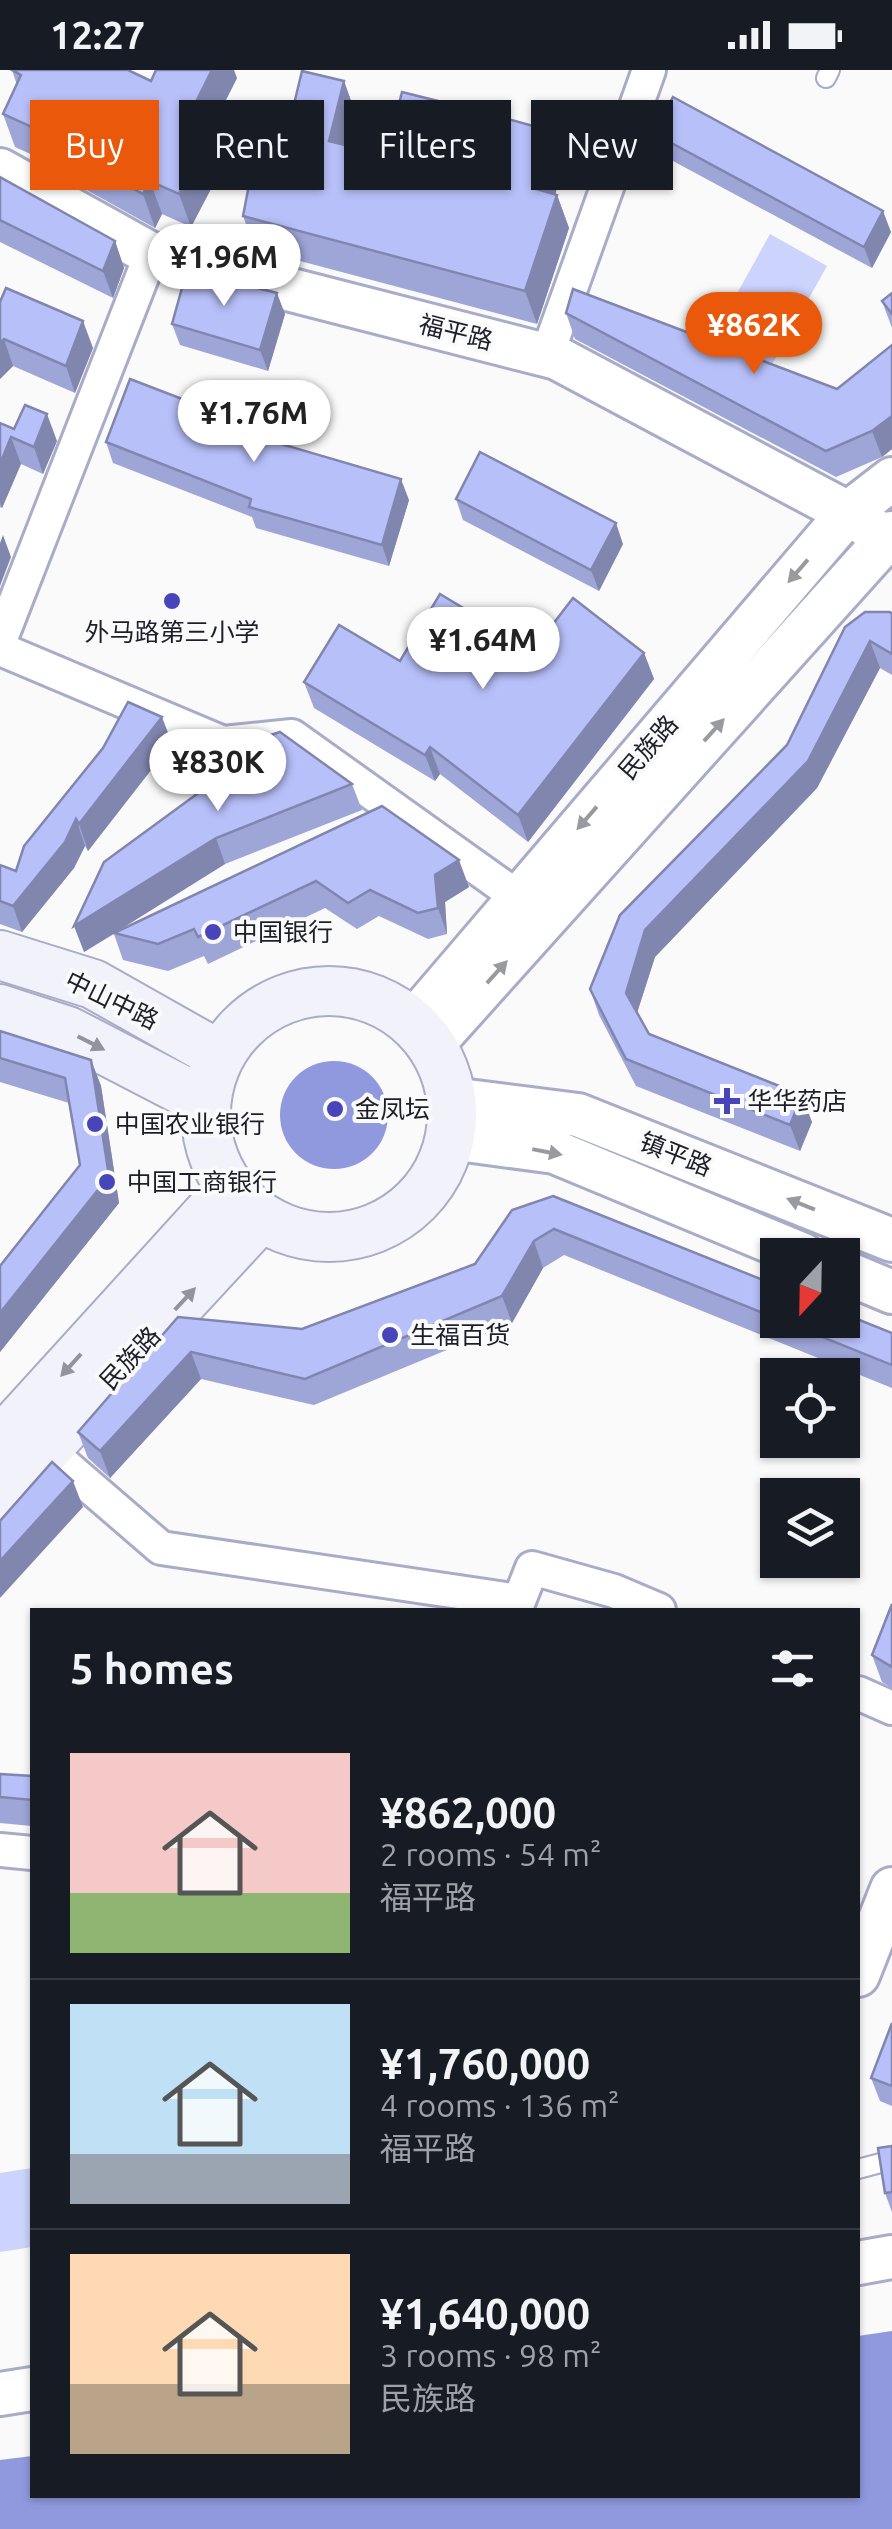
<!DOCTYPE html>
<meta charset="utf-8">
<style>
body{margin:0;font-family:Ubuntu,"Noto Sans SC",sans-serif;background:#242831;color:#f1f3f6;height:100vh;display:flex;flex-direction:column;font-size:38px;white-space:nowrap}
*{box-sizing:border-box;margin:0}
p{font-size:32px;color:#9ea1a6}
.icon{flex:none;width:55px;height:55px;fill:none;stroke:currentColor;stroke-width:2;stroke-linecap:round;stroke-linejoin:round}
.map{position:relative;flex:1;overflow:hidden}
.sheet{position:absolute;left:30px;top:1538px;width:830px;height:890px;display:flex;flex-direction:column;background:#171b24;border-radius:0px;box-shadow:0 2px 8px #0004}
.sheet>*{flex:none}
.banner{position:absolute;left:30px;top:30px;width:832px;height:90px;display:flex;gap:20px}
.needle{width:65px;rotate:202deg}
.buttons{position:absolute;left:760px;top:1168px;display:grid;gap:20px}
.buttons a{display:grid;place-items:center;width:100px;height:100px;border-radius:0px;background:#171b24;box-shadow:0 2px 8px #0004;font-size:50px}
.price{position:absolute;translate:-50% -85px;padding:0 22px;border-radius:35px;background:#fff;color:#222;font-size:32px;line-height:65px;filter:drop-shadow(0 2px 5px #0008)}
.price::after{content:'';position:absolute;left:50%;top:60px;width:30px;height:22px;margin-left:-15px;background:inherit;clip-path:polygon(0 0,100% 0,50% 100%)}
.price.current{background:#ea580c;color:#fff}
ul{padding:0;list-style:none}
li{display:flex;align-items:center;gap:30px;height:250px;padding:0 40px}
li+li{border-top:2px solid #363941}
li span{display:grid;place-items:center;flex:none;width:280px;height:200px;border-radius:0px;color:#555}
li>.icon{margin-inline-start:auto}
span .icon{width:120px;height:120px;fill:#fffc;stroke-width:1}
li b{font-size:42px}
h2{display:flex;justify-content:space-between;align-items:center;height:120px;padding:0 40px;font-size:42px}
.chip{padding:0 35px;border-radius:0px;background:#171b24;box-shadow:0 2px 8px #0004;font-size:35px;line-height:90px}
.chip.current{background:#ea580c;color:#fff}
.status{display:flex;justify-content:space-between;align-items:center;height:70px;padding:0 50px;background:#171b24;direction:ltr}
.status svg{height:28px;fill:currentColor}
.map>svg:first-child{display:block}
.green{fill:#ccd3fc}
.water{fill:#9099de}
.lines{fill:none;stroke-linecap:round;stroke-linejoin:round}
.service-casing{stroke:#a8acc8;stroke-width:22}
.minor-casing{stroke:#a8acc8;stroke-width:38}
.tertiary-casing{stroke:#a8acc8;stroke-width:48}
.secondary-casing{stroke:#a8acc8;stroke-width:52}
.service{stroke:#fff;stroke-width:18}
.minor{stroke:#fff;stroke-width:32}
.tertiary{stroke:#fff;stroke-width:42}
.secondary{stroke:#f1f2fa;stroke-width:48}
.wall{fill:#9ea5d7}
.shaded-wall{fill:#8186af}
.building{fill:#b8c0fa;stroke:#8186af;stroke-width:2.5}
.oneway{fill:#999a9f}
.oneway2{fill:#92939c}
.poi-dot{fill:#4845bb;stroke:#f9faf9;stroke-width:4}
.labels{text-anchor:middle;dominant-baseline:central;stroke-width:8;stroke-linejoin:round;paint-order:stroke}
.street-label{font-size:25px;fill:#1d1e29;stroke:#f9faf9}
.poi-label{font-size:25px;fill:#1d1e29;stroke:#f9faf9;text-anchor:start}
</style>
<div class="status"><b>12:27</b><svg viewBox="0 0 49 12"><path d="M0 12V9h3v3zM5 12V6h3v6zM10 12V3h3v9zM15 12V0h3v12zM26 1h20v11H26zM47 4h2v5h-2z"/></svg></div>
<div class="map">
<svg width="892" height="2459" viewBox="0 0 892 2459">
<rect width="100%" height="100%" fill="#f9faf9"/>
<g class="green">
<polygon points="770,164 827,196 771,296 714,265"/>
<polygon points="32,2098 32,2177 0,2182 0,2103"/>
</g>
<g class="water">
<circle cx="334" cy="1045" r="54"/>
<polygon points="892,2261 892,2459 0,2459 0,2390 32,2386 32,2425 858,2425 858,2266"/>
</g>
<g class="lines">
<defs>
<g id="service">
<polyline points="826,8 830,0"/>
<polyline points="858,2099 892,2090"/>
</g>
<g id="minor">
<polyline points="547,285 649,0"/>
<polyline points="0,571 151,184"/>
<polyline points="0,579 223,673 292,666 519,828"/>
<polyline points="46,1379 161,1478 519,1531 532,1498 614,1521 659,1540"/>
<polyline points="858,1623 892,1638"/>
<polyline points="0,1780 32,1783"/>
</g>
<g id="tertiary">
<polyline points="0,100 151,184 557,288 848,443 892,472"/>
<polyline points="412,953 848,443 892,409"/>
<polyline points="432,975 892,463"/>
<polyline points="452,1029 578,1045 892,1170"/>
<polyline points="451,1068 555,1082 803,1185"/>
<polyline points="842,1201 892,1222"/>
<polyline points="858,1905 892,1819"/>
<polyline points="858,2193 892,2187"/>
<polyline points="0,2324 32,2319"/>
</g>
<g id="secondary">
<polyline points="0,885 93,914 219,985"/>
<circle cx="329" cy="1044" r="123"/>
<polyline points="0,939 68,961 205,1032"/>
<polyline points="0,1372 230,1119"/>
<polyline points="0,1429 261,1147"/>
</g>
</defs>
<use href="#service" class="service-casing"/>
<use href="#minor" class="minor-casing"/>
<use href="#tertiary" class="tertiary-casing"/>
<use href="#secondary" class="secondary-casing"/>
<use href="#service" class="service"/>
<use href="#minor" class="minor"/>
<use href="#tertiary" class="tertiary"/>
<use href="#secondary" class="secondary"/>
</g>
<g class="wall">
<polygon points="12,0 151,11 237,8 220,42 234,75 191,157 162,144 155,158 85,119 81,107 15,77 3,44 17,15"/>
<polygon points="344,11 356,45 348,75 386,85 462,67 455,98 481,105 551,61 563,94 555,125 557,125 569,158 537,254 255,179 243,146 288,59"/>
<polygon points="653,63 891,162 872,198 660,84"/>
<polygon points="0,107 115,171 124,198 113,228 0,172"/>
<polygon points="892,223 892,258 882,231"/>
<polygon points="0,232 93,278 75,323 13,296 0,309"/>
<polygon points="566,243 837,319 892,275 892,379 882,387 836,407 575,269"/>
<polygon points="285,244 268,301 180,275 172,254"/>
<polygon points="0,353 14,359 57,371 43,404 21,394 2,438 0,437"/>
<polygon points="250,355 254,367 409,430 389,496 256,458 252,447 113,393 106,372"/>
<polygon points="456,429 623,474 599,521 463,450"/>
<polygon points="892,544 892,605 880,598 817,718 655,887 637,943 649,964 812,1052 800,1081 636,1016 599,945 590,919"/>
<polygon points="533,580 644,583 654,609 528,772 440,704 435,711 314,638 304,612 400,591"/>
<polygon points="172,673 88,781 85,776 74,798 22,862 0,854 0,795 16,801"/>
<polygon points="352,714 362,740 225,794 116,862 382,736 469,817 445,832 447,864 428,869 379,846 357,859 325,838 208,894 204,886 168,901 123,890 114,864 84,882 104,792"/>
<polygon points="0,961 91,990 101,1016 119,1133 0,1282 0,1196 80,1095 69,1033 0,1012"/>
<polygon points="512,1140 778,1216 778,1250 842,1250 892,1263 892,1318 564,1185 543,1198 512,1253 314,1335 201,1309 110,1408 88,1388 78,1362 178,1247 302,1259 475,1194"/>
<polygon points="892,1534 892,1618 882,1612 872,1585"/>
<polygon points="0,1704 32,1706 32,1756 0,1753"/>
<polygon points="892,1953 892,2036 880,2031 871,2008"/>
<polygon points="892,2076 892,2142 885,2123"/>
</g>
<g class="shaded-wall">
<polygon points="212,0 234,0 237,8 209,63 197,30"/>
<polygon points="344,11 356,45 341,104 329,71"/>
<polygon points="450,34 462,67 448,127 436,94"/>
<polygon points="222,42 234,75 191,157 179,124"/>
<polygon points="551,61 563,94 548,153 536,119"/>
<polygon points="150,111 162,144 155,158 143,124"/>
<polygon points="557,125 569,158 537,254 525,221"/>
<polygon points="883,141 891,162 872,198 864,177"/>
<polygon points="115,171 124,198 113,228 103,201"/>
<polygon points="277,223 285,244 268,301 260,280"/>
<polygon points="83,251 93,278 75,323 66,296"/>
<polygon points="4,269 13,296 0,309 0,273"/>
<polygon points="47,344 57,371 43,404 34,377"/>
<polygon points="892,346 892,379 882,387 872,361"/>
<polygon points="11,367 21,394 2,438 0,432 0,394"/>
<polygon points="401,409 409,430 389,496 382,475"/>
<polygon points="616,453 623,474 599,521 591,500"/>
<polygon points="3,465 11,487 0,516 0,473"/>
<polygon points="870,571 880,598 817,718 655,887 635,949 626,923 645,860"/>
<polygon points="644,583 654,609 528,772 518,745"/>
<polygon points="162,647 172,673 88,781 79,754"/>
<polygon points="430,677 440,704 435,711 425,685"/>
<polygon points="76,749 85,776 74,798 22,862 13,836"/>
<polygon points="216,768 225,794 84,882 74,856"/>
<polygon points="459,790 469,817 445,832 447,864 438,838 435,805"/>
<polygon points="91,990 101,1016 119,1133 0,1282 0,1243 109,1106"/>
<polygon points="802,1025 812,1052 800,1081 790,1055"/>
<polygon points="534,1171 543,1198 512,1253 502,1226"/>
<polygon points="191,1282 201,1309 110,1408 100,1381"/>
<polygon points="73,1411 83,1437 0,1528 0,1491"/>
</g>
<g class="building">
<polygon points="12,0 128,0 151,11 156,0 212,0 197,30 222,42 179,124 150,111 143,124 73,86 93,85 3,44 21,5"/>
<polygon points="302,1 344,11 329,71 386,85 402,22 450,34 436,94 481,105 497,46 551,61 536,119 557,125 525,221 243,146 261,52 288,59"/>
<polygon points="673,27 883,141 864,177 653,63"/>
<polygon points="0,107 115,171 103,201 0,150"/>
<polygon points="187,200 277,223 260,280 172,254"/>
<polygon points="6,218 83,251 66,296 4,269 0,273 0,232"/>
<polygon points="573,219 837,319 892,275 892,346 872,361 826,381 566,243"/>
<polygon points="892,223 892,244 882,231"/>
<polygon points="130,309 250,355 247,364 401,409 382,475 249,437 251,429 106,372"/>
<polygon points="25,335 47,344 34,377 11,367 0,394 0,353 14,359"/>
<polygon points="480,382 616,453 591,500 456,429"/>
<polygon points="440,524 533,580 573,528 644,583 518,745 430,677 425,685 304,612 339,555 400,591"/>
<polygon points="865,542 890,542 892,544 892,584 870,571 808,691 645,860 626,923 649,964 802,1025 790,1055 626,989 590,919 620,845 787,675 845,557"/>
<polygon points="128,632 162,647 79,754 76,749 65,772 13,836 0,831 0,795 16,801 24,776 103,678"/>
<polygon points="280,662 352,714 216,768 74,856 104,792 242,691 247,673"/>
<polygon points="382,736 459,790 435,805 438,838 418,843 370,820 348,833 316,811 198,867 194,859 158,874 114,863"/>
<polygon points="0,961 91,990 109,1106 0,1243 0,1196 80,1095 65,1008 0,988"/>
<polygon points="553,1126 778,1216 778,1249 554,1159 534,1171 502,1226 305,1309 191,1282 100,1381 78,1362 178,1247 302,1259 475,1194 512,1140"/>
<polygon points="842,1243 892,1263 892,1295 780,1250 842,1250"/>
<polygon points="52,1392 73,1411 0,1491 0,1451"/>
<polygon points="892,1534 892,1597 872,1585"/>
<polygon points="0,1704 32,1706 32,1730 0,1727"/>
<polygon points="892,1953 892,2016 871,2008"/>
<polygon points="892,2076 892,2122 885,2123 878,2078"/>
</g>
<defs><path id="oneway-solid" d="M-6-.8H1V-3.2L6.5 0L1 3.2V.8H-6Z" transform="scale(2.5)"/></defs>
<g class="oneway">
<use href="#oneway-solid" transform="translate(798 501) rotate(131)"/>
<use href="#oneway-solid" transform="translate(714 660) rotate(-48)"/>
<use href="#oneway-solid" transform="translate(587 748) rotate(131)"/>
<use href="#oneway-solid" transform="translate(497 902) rotate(-48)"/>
<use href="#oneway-solid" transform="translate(547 1082) rotate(11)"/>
<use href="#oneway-solid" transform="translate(801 1134) rotate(-158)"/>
</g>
<g class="oneway2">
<use href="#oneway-solid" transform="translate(91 973) rotate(27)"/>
<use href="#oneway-solid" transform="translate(185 1229) rotate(-47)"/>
<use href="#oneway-solid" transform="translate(71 1295) rotate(132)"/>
</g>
<g class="poi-dot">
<circle cx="172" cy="531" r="10"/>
<circle cx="213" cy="862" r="10"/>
<path d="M722 1016h10v10h10v10h-10v10h-10v-10h-10v-10h10z"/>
<circle cx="335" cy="1039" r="10"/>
<circle cx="95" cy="1054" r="10"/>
<circle cx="107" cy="1112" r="10"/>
<circle cx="390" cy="1265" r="10"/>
</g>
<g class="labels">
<g class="street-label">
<text transform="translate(456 262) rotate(14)">福平路</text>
<text transform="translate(648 677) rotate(-49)">民族路</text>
<text transform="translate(112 930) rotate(26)">中山中路</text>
<text transform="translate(676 1084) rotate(22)">镇平路</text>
<text transform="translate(130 1288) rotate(-47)">民族路</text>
</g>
<g class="poi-label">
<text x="172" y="562" text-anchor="middle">外马路第三小学</text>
<text x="233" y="862">中国银行</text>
<text x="747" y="1031">华华药店</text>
<text x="355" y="1039">金凤坛</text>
<text x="115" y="1054">中国农业银行</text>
<text x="127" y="1112">中国工商银行</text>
<text x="410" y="1265">生福百货</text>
</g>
</g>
</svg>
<div class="buttons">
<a><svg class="needle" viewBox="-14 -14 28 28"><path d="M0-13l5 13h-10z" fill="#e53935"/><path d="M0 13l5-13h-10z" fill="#9ea1a6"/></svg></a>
<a><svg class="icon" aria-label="locate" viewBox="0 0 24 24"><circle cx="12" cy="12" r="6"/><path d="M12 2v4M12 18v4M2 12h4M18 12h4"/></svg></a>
<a><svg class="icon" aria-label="layers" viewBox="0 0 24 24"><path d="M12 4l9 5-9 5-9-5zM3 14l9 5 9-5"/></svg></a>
</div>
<b class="price" style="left:224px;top:239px">¥1.96M</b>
<b class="price current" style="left:754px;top:307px">¥862K</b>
<b class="price" style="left:254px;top:395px">¥1.76M</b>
<b class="price" style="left:483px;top:622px">¥1.64M</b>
<b class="price" style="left:218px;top:744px">¥830K</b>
<div class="banner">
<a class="chip current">Buy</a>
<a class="chip">Rent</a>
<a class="chip">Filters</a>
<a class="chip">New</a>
</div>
<section class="sheet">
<h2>5 homes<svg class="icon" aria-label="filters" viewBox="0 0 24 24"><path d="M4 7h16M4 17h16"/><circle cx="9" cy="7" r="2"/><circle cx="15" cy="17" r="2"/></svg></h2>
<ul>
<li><span style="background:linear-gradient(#f6c9c9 70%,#8fb573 0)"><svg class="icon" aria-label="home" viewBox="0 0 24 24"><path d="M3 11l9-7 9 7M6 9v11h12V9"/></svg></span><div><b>¥862,000</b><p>2 rooms · 54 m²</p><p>福平路</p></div></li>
<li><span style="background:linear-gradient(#bfe0f5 75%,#9aa5b1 0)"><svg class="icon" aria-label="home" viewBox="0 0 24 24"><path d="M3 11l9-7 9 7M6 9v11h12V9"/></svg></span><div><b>¥1,760,000</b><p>4 rooms · 136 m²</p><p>福平路</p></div></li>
<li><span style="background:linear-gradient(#ffd9b3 65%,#b9a48a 0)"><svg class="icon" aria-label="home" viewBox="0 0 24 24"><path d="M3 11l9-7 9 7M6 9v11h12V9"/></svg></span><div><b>¥1,640,000</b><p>3 rooms · 98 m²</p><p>民族路</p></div></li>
</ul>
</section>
</div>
